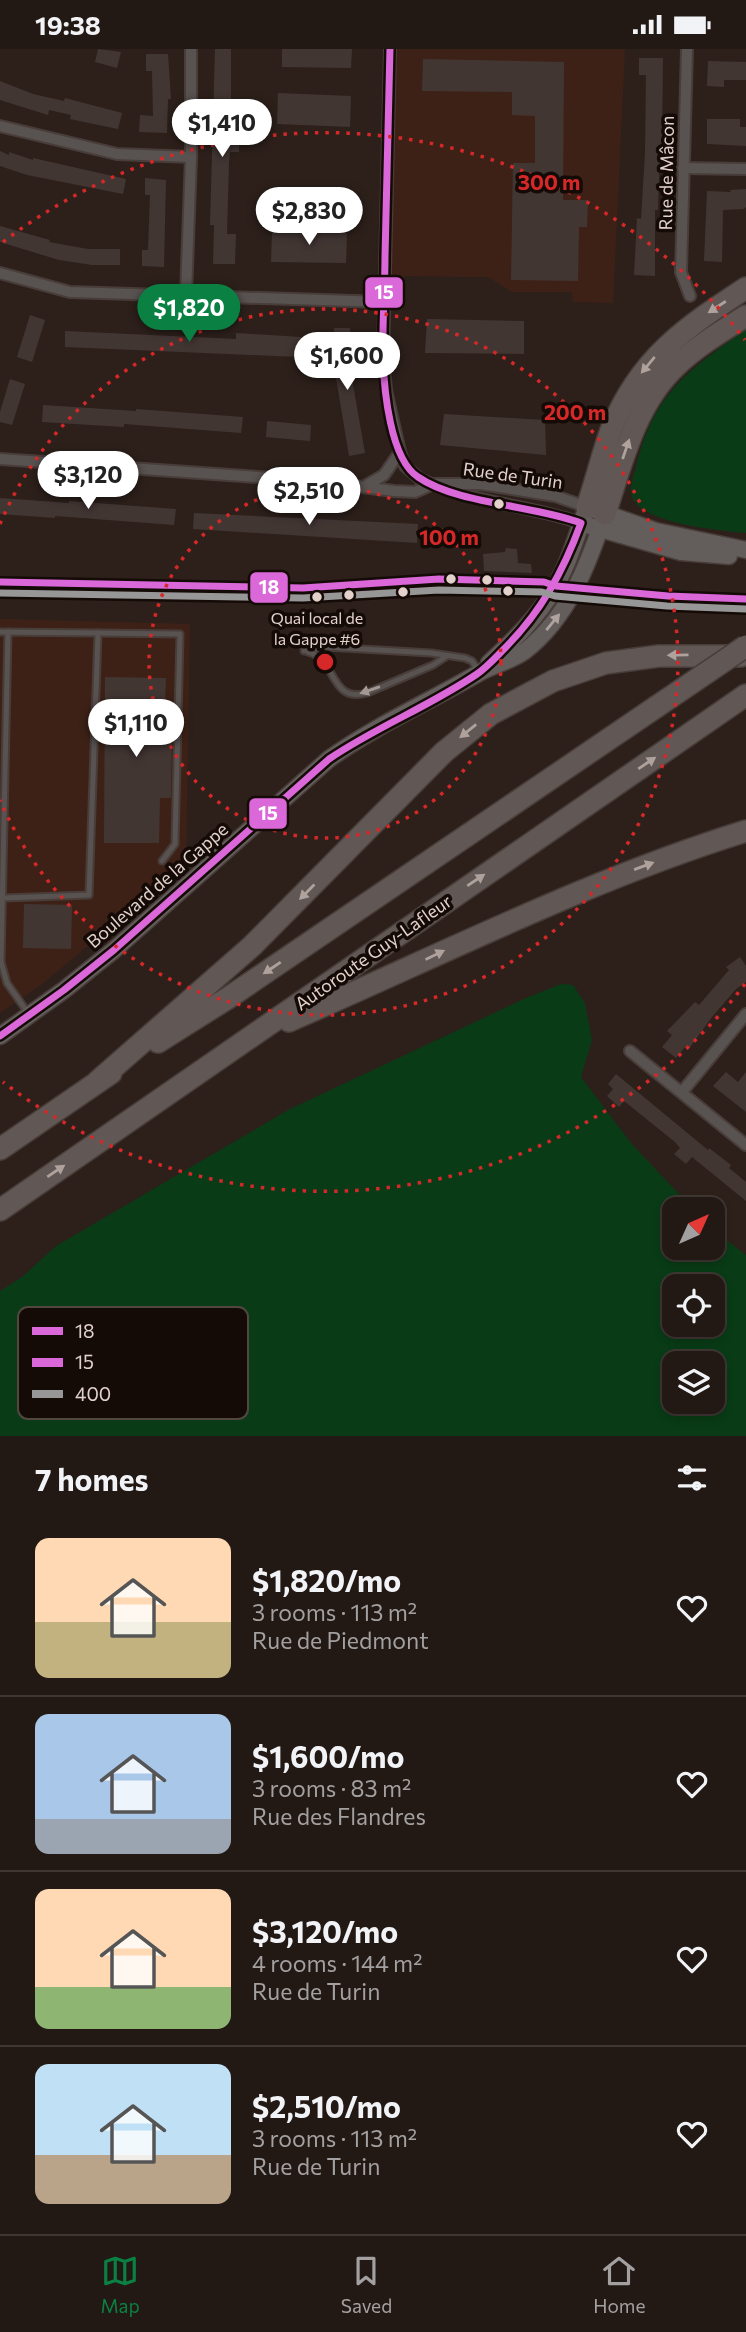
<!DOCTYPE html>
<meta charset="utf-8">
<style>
body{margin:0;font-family:Commissioner,sans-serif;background:#2a211d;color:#f1f3f6;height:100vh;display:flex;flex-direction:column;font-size:26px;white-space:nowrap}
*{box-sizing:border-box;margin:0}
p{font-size:23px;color:#a2a0a0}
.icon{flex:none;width:38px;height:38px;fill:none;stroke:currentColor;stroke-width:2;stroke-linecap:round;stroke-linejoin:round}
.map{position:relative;height:1387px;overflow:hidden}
.side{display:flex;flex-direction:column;background:#221814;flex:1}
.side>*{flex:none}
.needle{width:46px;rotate:45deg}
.controls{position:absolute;left:662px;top:1148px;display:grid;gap:14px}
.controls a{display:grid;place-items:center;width:63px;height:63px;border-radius:14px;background:#221814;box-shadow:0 4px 10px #0003,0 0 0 2px #3f3734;font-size:35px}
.price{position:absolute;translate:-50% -60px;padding:0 16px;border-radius:24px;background:#fff;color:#222;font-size:23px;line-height:46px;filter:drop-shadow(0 2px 4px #0008)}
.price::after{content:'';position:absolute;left:50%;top:42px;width:21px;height:16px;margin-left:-10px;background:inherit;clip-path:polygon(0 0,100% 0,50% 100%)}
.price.current{background:#0b8043;color:#fff}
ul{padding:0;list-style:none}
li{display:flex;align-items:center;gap:21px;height:175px;padding:0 35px}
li+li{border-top:2px solid #3f3734}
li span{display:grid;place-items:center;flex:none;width:196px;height:140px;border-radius:14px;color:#555}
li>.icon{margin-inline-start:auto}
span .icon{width:84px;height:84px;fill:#fffc;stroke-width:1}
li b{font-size:30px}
h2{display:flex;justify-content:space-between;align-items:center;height:84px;padding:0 35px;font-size:30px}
.status{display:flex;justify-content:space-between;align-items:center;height:49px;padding:0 35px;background:#221814;direction:ltr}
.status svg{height:19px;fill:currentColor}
.tab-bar{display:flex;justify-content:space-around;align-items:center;height:98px;border-top:2px solid #3f3734;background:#221814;font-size:19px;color:#a2a0a0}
.tab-bar a{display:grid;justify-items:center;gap:4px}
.tab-bar .current{color:#0b8043}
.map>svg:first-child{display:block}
.built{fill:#3d2117}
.green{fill:#093b16;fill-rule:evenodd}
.building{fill:#423633}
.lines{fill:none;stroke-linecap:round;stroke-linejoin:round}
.lane-casing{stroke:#483d39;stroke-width:9}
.street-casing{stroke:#483d39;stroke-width:14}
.secondary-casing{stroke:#483d39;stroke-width:19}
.highway-casing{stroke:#483d39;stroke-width:24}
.lane{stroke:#585251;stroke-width:5}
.street{stroke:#585251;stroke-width:10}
.secondary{stroke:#635d5b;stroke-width:16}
.highway{stroke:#615755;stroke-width:21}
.highway-bridge-casing{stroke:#483d39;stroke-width:24;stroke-linecap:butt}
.highway-bridge{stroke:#615755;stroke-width:21}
.bus-1-casing{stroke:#140a06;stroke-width:12}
.bus-2-casing{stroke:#140a06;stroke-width:12}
.bus-3-casing{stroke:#140a06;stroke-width:12}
.bus-1{stroke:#db68d9;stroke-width:7}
.bus-2{stroke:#db68d9;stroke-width:7}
.bus-3{stroke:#979797;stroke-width:7}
.oneway{fill:#afa19c}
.oneway2{fill:#b0a39f}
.oneway3{fill:#a49895}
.ring{fill:none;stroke:#d62828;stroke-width:3.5;stroke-dasharray:3.5 7}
.bus-dot{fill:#e3d2cc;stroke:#140a06;stroke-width:2.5}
.labels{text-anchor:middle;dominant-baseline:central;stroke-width:7;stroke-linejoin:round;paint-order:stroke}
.bus-label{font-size:16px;fill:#e3d2cc;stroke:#140a06}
.street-label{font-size:18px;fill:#e3d2cc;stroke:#140a06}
.key{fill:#140a06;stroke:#524641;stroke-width:2}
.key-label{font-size:19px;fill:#e3d2cc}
.centre{fill:#d62828;stroke:#140a06;stroke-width:3.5}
.ring-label{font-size:21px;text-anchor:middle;font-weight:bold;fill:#d62828;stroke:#140a06;stroke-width:7;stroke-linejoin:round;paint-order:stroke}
.line-badge{stroke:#140a06;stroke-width:2.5}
.badge-label{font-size:19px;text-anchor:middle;font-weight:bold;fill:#fff}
</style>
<div class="status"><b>19:38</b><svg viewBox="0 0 49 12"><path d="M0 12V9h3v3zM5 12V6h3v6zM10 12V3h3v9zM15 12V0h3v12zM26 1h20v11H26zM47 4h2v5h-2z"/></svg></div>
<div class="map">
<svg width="746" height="1387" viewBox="0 0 746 1387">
<rect width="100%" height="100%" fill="#2d201b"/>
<g class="built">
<polygon points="390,0 625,0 613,254 573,253 572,243 512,243 488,228 406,227 395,233 384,233"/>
<polygon points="0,570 190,575 186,810 137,856 42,935 0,964"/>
</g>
<g class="green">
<path d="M746 281V484C717 481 654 476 635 453 627 444 633 429 636 418 654 345 687 321 746 281Z"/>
<path d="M561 935 573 936 585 954 592 991 581 1028 631 1094 693 1160H674V1199H712V1180L746 1206V1387H0V1242L22 1228 56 1197 290 1060 526 949ZM674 1237H712V1276H674ZM674 1314H712V1353H674Z"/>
</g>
<g class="building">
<polygon points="98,0 121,3 117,19 95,13"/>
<polygon points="215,0 231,0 231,63 235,63 235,73 231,73 230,93 239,93 239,103 230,103 229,114 227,185 236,185 235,215 213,215 214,176 210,176"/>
<polygon points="282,0 352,0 351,19 282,18"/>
<polygon points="146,5 168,5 171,50 168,50 167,84 139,83 140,66 153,67 152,22 146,22"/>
<polygon points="639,9 663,9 662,96 660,96 658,161 655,161 655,227 634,226 637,169 641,170 645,104 646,26 639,26"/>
<polygon points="423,10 564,13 563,151 588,151 587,178 579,178 578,232 511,231 513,114 535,114 535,67 512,66 512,43 422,42"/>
<polygon points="708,12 746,13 746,31 724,31 724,38 707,37"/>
<polygon points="0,32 33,45 64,52 65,49 122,64 118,80 70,70 71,66 49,61 48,66 0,51"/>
<polygon points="278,44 351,47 350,78 277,75"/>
<polygon points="707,70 740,70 740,78 746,78 746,97 707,95"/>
<polygon points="0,102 9,106 9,103 33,111 33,109 126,130 123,145 27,126 0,117"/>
<polygon points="145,129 166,131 164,218 142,217 142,201 148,201 150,146 145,146"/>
<polygon points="746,140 746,158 744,160 723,161 722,213 704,212 707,142 731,143 730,141"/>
<polygon points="0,177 50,191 49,193 88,200 120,200 120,216 92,216 59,211 0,193"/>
<polygon points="272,183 347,184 346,214 271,213"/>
<polygon points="30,266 45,271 32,313 17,308"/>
<polygon points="427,270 524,272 524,305 425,304"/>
<polygon points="334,279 350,279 350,307 348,307 365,404 349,407 334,317"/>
<polygon points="65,282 236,290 236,284 301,288 299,308 65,298"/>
<polygon points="10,330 25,335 12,376 0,373 0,363"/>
<polygon points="43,356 136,362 136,360 243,368 241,384 124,375 124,378 42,373"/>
<polygon points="444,365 545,371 546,406 440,396"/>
<polygon points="267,372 311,376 310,392 266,388"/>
<polygon points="0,449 69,454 69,452 176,460 174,476 55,467 55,469 0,465"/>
<polygon points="194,464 418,475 417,494 193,480"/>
<polygon points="506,499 517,500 518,514 531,515 532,524 484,522 483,505 505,503"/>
<polygon points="105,628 166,629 164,679 172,679 171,749 160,749 159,794 104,794"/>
<polygon points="24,855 72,856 71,900 23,899"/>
<polygon points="740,908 746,917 746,933 736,940 712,968 688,1001 685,998 676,1009 662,998 672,986 667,982 695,953 699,956 729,921 726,918"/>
<polygon points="726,1023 738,1033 746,1023 746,1063 713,1037"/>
<polygon points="616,1025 708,1101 709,1099 731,1116 729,1119 746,1133 746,1152 692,1108 686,1115 674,1105 680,1099 675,1093 624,1052 619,1058 607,1047 613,1040 608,1035"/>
</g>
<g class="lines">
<defs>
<g id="lane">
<polyline points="0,533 303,539 439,530 544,533 556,537 668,547 746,550"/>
<polyline points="388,537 533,541 549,538"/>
<polyline points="0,583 98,584 89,846 3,849"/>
<polyline points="8,583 1,913 7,934 28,964"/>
<polyline points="98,584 180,585 175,795 162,812"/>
<polyline points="304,602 326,598 431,604 465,609 472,612 478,621"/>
<path d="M308 603C338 611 329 654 367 644L433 616 447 607"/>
</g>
<g id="street">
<path d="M390 0 383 309 386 341 400 403 405 417 420 430C471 454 528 456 581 474"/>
<polyline points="687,0 681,223 690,247"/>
<polyline points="0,77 117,105 191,108"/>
<polyline points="683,119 746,120"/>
<polyline points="0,224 70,243 384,253"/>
<polyline points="186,246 191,108 191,0"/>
<polyline points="0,410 315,432 394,442 415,443 433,435 481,435 555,447 587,458"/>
<polyline points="365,437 384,426 400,403"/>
<polyline points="630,1002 746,1096"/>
<polyline points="682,1043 746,965"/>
</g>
<g id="secondary">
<polyline points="590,477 681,503 729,507"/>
<path d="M489 614C513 592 538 568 554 540 569 515 577 485 587 458L656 482 746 501"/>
<path d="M0 987 64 941 114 901 329 710C375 677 428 653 477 625 492 616 512 612 525 602 569 567 588 516 605 465"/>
</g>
<g id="highway">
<path d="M587 458C596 432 602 406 611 381 639 310 685 279 746 239"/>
<path d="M605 465C622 413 635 356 676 317 697 297 722 282 746 267"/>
<path d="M289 972C441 906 588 831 746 782"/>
<polyline points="158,993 228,949 656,658"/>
<polyline points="98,1032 252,897 444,703 491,665 553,632 606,614 659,607 741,607"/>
<polyline points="0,1100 111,1024"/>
<polyline points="0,1161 746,646"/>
</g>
</defs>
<use href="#lane" class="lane-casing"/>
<use href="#street" class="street-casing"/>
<use href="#secondary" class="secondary-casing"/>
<use href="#highway" class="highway-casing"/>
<use href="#lane" class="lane"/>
<use href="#street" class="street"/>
<use href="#secondary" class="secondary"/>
<use href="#highway" class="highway"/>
<defs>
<polyline id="highway-bridge" points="656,658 746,597"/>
</defs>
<use href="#highway-bridge" class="highway-bridge-casing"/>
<use href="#highway-bridge" class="highway-bridge"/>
<defs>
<polyline id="bus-1" points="0,533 303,539 439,530 544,533 556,537 668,547 746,550"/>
<path id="bus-2" d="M0 987 64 941 114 901 329 710C376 678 430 657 477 625 487 618 495 609 504 600 541 563 563 523 581 474 533 456 457 455 418 428 390 410 384 340 383 309 382 275 385 241 385 208 387 138 388 69 390 0"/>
<polyline id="bus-3" points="0,544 303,549 439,541 542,543 555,547 667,557 746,560"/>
</defs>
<use href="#bus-1" class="bus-1-casing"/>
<use href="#bus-2" class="bus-2-casing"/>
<use href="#bus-3" class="bus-3-casing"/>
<use href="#bus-1" class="bus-1"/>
<use href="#bus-2" class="bus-2"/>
<use href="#bus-3" class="bus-3"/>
</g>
<defs><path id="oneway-solid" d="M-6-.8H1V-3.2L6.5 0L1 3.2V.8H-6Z" transform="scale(1.75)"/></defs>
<g class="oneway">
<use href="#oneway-solid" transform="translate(717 258) rotate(147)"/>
<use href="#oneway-solid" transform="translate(648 316) rotate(130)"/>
<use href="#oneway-solid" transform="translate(626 400) rotate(-71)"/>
<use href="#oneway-solid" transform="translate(678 606) rotate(179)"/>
<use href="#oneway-solid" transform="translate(468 682) rotate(141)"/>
<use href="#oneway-solid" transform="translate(647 714) rotate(-34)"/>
<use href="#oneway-solid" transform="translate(644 817) rotate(-20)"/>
<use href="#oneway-solid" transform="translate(476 831) rotate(-34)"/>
<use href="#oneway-solid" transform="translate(307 843) rotate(135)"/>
<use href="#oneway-solid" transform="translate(435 906) rotate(-26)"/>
<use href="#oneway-solid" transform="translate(272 919) rotate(146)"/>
<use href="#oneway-solid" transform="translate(56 1122) rotate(-34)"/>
</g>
<use class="oneway2" href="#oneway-solid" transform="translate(553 573) rotate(-51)"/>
<use class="oneway3" href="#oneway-solid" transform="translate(370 641) rotate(161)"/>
<g class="ring">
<circle cx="325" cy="613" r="176"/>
<path d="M0 475A353 353 0 1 1 0 751"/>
<path d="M745 935A529 529 0 0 1 3 1033M3 193A529 529 0 0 1 745 291"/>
</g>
<g class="bus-dot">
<circle cx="499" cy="455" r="6"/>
<circle cx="451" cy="530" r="6"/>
<circle cx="487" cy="531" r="6"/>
<circle cx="508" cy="542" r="6"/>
<circle cx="403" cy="543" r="6"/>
<circle cx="349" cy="546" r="6"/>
<circle cx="317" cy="548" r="6"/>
</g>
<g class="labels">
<g class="bus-label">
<text x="317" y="568">Quai local de<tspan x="317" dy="21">la Gappe #6</tspan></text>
</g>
<g class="street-label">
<text transform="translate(666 124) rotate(-89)">Rue de Mâcon</text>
<text transform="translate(513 426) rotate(8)">Rue de Turin</text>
<text transform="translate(157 836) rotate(-41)">Boulevard de la Gappe</text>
<text transform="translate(373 903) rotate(-35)">Autoroute Guy-Lafleur</text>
</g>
</g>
<rect x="18" y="1258" width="230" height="112" rx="10" class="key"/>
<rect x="32" y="1278" width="31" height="8" fill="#db68d9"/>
<rect x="32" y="1309" width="31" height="9" fill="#db68d9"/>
<rect x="32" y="1341" width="31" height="8" fill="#979797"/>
<g class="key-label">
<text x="75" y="1289">18</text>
<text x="75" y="1320">15</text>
<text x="75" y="1352">400</text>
</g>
<circle cx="325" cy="613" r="10" class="centre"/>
<g class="ring-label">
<text x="549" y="141">300 m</text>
<text x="575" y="371">200 m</text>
<text x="449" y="496">100 m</text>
</g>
<g class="line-badge">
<rect x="364" y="227" width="40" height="33" rx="7" fill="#db68d9"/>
<rect x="249" y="522" width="40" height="33" rx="7" fill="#db68d9"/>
<rect x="248" y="748" width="40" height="33" rx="7" fill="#db68d9"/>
</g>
<g class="badge-label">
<text x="384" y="250">15</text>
<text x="269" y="545">18</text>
<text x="268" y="771">15</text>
</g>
</svg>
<div class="controls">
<a><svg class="needle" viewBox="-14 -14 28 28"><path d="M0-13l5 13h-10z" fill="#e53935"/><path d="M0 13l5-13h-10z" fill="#a2a0a0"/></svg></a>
<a><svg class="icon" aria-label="locate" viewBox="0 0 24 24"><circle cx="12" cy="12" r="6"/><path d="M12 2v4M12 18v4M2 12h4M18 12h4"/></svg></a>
<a><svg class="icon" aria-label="layers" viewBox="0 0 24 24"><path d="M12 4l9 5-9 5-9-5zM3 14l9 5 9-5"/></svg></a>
</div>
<b class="price" style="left:222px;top:110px">$1,410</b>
<b class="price" style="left:309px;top:198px">$2,830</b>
<b class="price current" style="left:189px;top:295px">$1,820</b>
<b class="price" style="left:347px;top:343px">$1,600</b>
<b class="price" style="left:88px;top:462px">$3,120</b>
<b class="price" style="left:309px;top:478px">$2,510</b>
<b class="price" style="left:136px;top:710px">$1,110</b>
</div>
<section class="side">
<h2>7 homes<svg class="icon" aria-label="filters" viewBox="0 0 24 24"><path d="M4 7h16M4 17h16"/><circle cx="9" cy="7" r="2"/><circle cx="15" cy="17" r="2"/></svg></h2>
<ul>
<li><span style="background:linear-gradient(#ffd9b3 60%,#c2b280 0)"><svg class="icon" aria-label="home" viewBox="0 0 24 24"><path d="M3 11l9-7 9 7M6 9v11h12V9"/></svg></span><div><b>$1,820/mo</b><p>3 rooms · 113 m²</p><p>Rue de Piedmont</p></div><svg class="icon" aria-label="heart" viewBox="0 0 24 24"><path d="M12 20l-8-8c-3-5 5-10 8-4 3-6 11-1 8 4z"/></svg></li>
<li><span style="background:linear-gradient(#a9c7e8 75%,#9aa5b1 0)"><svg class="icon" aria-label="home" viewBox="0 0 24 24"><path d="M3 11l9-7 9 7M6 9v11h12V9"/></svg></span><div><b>$1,600/mo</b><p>3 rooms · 83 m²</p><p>Rue des Flandres</p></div><svg class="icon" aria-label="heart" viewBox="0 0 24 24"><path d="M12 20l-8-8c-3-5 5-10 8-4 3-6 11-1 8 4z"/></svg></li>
<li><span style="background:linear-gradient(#ffd9b3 70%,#8fb573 0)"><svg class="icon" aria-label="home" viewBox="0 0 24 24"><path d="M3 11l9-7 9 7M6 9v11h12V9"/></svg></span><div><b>$3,120/mo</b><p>4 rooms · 144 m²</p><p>Rue de Turin</p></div><svg class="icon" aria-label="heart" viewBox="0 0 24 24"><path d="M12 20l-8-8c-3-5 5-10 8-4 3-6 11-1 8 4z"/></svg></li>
<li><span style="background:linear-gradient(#bfe0f5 65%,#b9a48a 0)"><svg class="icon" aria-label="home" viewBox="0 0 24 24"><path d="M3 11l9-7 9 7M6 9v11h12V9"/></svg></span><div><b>$2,510/mo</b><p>3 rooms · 113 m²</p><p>Rue de Turin</p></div><svg class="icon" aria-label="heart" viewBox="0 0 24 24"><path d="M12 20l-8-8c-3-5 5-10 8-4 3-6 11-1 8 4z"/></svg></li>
</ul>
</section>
<nav class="tab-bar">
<a class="current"><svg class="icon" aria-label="map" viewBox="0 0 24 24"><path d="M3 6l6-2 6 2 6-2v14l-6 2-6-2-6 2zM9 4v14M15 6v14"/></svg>Map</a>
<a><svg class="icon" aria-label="saved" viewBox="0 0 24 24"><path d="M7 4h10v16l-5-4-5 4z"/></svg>Saved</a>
<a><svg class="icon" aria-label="home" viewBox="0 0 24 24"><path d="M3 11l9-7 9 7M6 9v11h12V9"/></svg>Home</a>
</nav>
